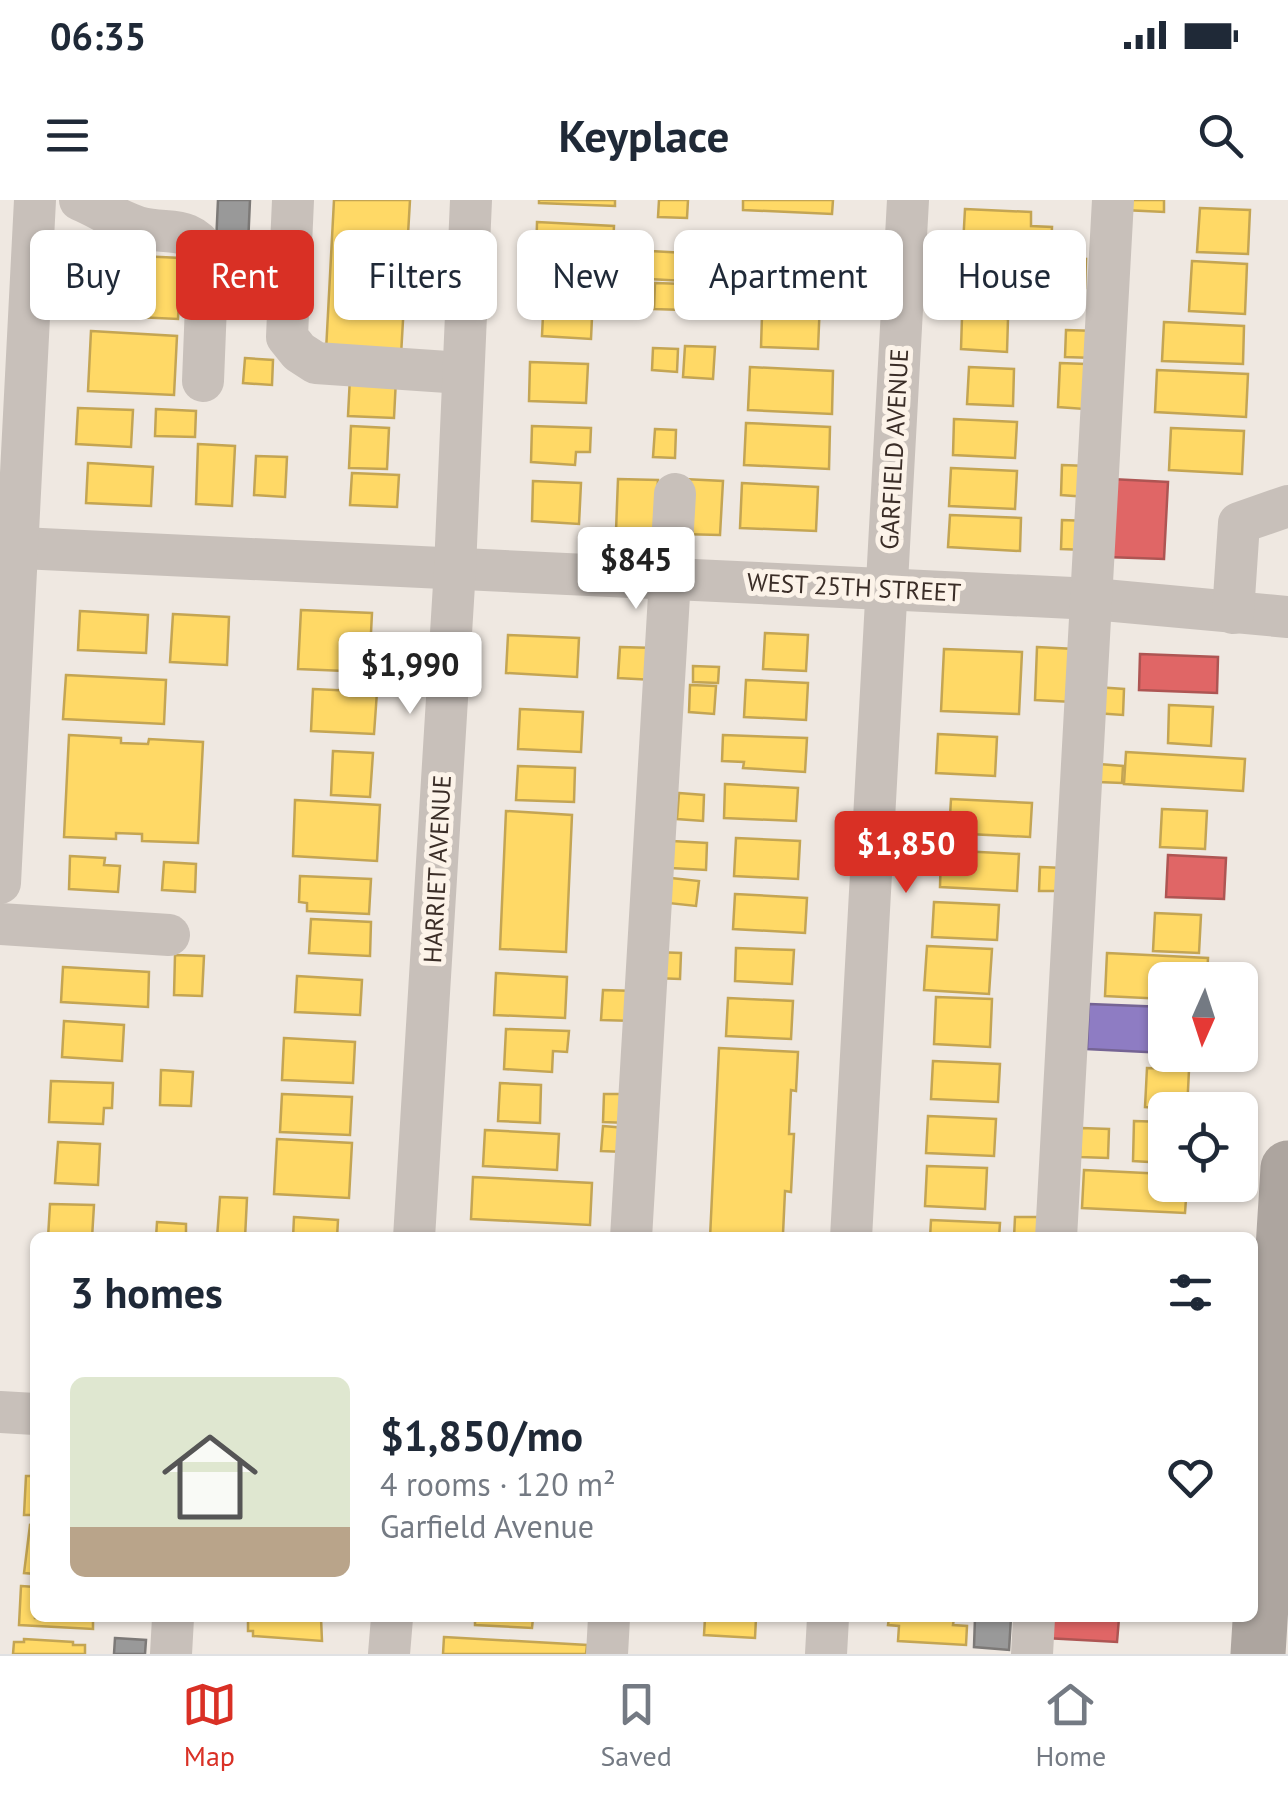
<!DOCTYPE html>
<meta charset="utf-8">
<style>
body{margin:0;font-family:"PT Sans",sans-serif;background:#f6f6f7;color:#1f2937;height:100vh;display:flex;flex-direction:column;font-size:38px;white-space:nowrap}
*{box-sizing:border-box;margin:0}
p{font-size:32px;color:#747a83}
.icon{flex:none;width:55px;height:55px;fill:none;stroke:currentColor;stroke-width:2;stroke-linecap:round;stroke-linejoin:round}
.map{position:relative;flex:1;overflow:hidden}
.sheet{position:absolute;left:30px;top:1032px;width:1228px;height:390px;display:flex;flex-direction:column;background:#fff;border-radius:15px;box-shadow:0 2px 8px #0004}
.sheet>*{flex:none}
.banner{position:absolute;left:30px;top:30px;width:1230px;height:90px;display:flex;gap:20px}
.needle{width:65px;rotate:183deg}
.buttons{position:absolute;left:1148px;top:762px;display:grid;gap:20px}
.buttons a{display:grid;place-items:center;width:110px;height:110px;border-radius:15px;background:#fff;box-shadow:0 2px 8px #0004;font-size:50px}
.price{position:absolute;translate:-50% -85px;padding:0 22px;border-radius:10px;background:#fff;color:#222;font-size:32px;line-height:65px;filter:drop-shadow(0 2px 5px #0008)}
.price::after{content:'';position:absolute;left:50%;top:60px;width:30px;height:22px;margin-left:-15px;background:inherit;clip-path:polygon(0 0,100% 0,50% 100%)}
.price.on{background:#d93025;color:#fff}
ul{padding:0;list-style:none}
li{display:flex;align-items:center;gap:30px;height:250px;padding:0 40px}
li span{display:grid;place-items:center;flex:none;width:280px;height:200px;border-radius:15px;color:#555}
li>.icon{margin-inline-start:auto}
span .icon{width:120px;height:120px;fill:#fffc;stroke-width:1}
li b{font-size:42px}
h2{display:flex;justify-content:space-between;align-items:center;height:120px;padding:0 40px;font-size:42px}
.pill{padding:0 35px;border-radius:15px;background:#fff;box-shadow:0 2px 8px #0004;font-size:35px;line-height:90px}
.pill.on{background:#d93025;color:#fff}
.status{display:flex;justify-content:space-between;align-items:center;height:70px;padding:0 50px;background:#fff;direction:ltr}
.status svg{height:28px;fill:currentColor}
header{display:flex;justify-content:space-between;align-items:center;height:130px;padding:0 40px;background:#fff;font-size:45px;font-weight:600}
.tab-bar{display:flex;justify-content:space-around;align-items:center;height:140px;border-top:2px solid #e0e1e3;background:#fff;font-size:28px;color:#747a83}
.tab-bar a{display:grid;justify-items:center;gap:5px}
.tab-bar .on{color:#d93025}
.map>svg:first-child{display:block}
.homes{fill:#ffd966;stroke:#c4a553;stroke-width:2.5}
.shops{fill:#e06666;stroke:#ae5553;stroke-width:2.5}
.offices{fill:#8e7cc3;stroke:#756494;stroke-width:2.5}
.industry{fill:#999;stroke:#7c7977;stroke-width:2.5}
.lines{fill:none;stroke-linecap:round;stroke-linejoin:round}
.minor{stroke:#c8c0ba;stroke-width:42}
.major{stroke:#ada59f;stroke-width:55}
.labels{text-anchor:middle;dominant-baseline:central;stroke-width:10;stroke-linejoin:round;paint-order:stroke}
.street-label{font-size:25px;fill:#3a2d27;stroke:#fcf3e9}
</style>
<div class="status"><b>06:35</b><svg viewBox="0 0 49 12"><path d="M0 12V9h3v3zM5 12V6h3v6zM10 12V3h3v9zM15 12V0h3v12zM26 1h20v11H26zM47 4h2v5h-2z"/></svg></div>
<header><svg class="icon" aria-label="menu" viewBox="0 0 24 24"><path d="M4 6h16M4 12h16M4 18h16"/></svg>Keyplace<svg class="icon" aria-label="search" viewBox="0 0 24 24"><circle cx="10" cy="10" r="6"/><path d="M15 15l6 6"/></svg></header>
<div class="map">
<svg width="1288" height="1454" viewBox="0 0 1288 1454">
<rect width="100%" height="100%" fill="#efe8e1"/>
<g class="homes">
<polygon points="334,0 410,0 401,155 326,151"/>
<polygon points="539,0 615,0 615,6 539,3"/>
<polygon points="659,0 688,0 687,18 658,17"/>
<polygon points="743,0 833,0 832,14 743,10"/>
<polygon points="1125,0 1164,0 1164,12 1124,10"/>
<polygon points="1200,8 1250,10 1248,54 1197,52"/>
<polygon points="965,9 1031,12 1031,26 1052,27 1051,49 963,45"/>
<polygon points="537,22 614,26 612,65 536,62"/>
<polygon points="779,35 824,37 822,80 777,77"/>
<polygon points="689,50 718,51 717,82 688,80"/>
<polygon points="650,51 686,53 685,81 649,79"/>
<polygon points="96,54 181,58 178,119 92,115"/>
<polygon points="1059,57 1086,59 1085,88 1057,86"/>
<polygon points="1192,61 1247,64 1245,114 1189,111"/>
<polygon points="964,62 1018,64 1016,102 962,100"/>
<polygon points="655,83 685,84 683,110 654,109"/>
<polygon points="689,85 720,86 718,115 687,113"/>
<polygon points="544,94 593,96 591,139 542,136"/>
<polygon points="797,100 820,101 818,149 761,147 762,115 796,116"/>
<polygon points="962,117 1008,119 1007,152 961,149"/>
<polygon points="1164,122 1244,126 1243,164 1162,161"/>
<polygon points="1066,130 1096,131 1095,158 1065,157"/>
<polygon points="91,131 177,136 174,195 88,191"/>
<polygon points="685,146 715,147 713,179 683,177"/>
<polygon points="653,148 678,149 677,172 652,170"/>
<polygon points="245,158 273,160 272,185 243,183"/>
<polygon points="530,162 588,164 586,203 529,201"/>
<polygon points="1060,163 1086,164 1084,209 1058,207"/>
<polygon points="750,167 833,171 832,214 748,210"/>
<polygon points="969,167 1014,169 1013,206 967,204"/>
<polygon points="1157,170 1248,174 1246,217 1155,212"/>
<polygon points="350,177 396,179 394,218 348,216"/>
<polygon points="78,208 133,210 131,247 76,244"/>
<polygon points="156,209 196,211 195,237 155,236"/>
<polygon points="954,219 1017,222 1015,258 953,255"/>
<polygon points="746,223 830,227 829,269 744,265"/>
<polygon points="351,226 389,228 387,269 349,268"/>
<polygon points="532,226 591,228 590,252 576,252 575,265 531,262"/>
<polygon points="1171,228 1244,231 1242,274 1169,270"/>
<polygon points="655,229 676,230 675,258 653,257"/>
<polygon points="198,244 235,246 232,306 196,304"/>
<polygon points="256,256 287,257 285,297 254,295"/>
<polygon points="88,263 153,267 151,306 86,303"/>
<polygon points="1062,265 1088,266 1087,297 1061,295"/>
<polygon points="951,268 1017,271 1015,309 949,306"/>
<polygon points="352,273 399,275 397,307 350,305"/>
<polygon points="618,279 658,280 655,334 616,331"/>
<polygon points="684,279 723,281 720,335 681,334"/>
<polygon points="533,281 581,283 579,324 532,321"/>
<polygon points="742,283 818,287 816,331 740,328"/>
<polygon points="950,315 1021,318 1020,351 948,347"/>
<polygon points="1062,320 1088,321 1086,350 1061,349"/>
<polygon points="301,410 372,413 369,472 298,469"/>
<polygon points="80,411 148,415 146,453 78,450"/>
<polygon points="173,414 229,417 227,465 170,462"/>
<polygon points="765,433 808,435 806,471 763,469"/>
<polygon points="508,435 579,438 577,477 506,473"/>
<polygon points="620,447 656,448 654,480 618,478"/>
<polygon points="1037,447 1075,449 1073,502 1035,500"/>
<polygon points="944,449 1022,452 1019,514 941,511"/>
<polygon points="693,466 719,467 718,483 693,482"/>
<polygon points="66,475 166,480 164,524 63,519"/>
<polygon points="746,480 808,483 806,520 744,517"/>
<polygon points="690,485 716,486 714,514 689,512"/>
<polygon points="1096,487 1124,489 1123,515 1095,513"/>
<polygon points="313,489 377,492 374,534 311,531"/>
<polygon points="1169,505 1213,507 1211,546 1168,543"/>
<polygon points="520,509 583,512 581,552 518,549"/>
<polygon points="938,534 997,537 995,576 936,573"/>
<polygon points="69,535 121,538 121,543 148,544 149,539 203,542 198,643 142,641 142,634 116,633 116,639 64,637"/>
<polygon points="723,535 807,538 805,572 743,568 744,562 722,561"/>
<polygon points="333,551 373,553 370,597 331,595"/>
<polygon points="1126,552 1245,559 1243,591 1124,584"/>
<polygon points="1099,564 1123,566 1122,583 1098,582"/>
<polygon points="518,566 575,568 574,602 516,600"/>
<polygon points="725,584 798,588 796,621 724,618"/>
<polygon points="679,593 704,595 703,621 677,619"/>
<polygon points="951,599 1032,603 1030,637 949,633"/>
<polygon points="295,600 380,605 377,661 293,656"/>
<polygon points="1162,609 1207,611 1205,649 1160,647"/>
<polygon points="506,611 572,615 566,752 500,749"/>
<polygon points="736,638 800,641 798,679 734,676"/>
<polygon points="672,641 707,643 706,670 671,668"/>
<polygon points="941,650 1019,654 1017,691 940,687"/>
<polygon points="70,656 105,658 104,665 120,666 118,692 69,689"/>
<polygon points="164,662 196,664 195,692 162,690"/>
<polygon points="1040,667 1064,668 1063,691 1039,691"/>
<polygon points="300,676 371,679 369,714 307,711 307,703 299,702"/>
<polygon points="671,678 699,681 696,706 668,703"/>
<polygon points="735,694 807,698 805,733 733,729"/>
<polygon points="934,702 999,705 997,740 932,737"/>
<polygon points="1155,713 1201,715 1199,753 1153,751"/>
<polygon points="311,719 371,722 370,756 309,753"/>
<polygon points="927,746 992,749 989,794 924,790"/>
<polygon points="736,748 794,750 792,784 735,781"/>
<polygon points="655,752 681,753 680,779 654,778"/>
<polygon points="1107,753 1208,758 1207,780 1165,780 1165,799 1105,796"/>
<polygon points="175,755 204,756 202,796 174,795"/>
<polygon points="63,767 149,772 148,807 61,802"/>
<polygon points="496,773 567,777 565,818 494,815"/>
<polygon points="297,776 362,780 360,815 295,812"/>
<polygon points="603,790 635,791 634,821 601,820"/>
<polygon points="936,797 992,799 990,847 934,844"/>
<polygon points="728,798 793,801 791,839 726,836"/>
<polygon points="64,821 124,825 122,861 62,857"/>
<polygon points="506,829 569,831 567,852 553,851 552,872 504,869"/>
<polygon points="284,838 355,842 353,883 282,880"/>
<polygon points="719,848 798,852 796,891 791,890 789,934 794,934 791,992 785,991 783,1034 789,1034 789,1038 710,1038"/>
<polygon points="933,861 1000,864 998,902 931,899"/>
<polygon points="1147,868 1189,870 1187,910 1145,907"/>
<polygon points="161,870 193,872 191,906 160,905"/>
<polygon points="51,881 113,883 112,908 104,908 103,924 49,922"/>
<polygon points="500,883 541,885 540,923 498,921"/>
<polygon points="282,894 352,897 350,935 280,932"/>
<polygon points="604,894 629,894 628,923 603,922"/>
<polygon points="928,916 996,919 994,956 926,953"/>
<polygon points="1134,921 1165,922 1165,963 1133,961"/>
<polygon points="603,926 626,928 625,952 601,951"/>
<polygon points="1081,928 1109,929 1108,958 1080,957"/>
<polygon points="485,930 559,934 557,970 483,966"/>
<polygon points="277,939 352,943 349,998 274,994"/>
<polygon points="58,942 100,944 98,985 55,983"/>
<polygon points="927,966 987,968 985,1009 925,1006"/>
<polygon points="1084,970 1165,974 1165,985 1187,985 1185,1013 1082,1008"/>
<polygon points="473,977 592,983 590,1025 471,1019"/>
<polygon points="220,997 247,998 245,1038 217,1038"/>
<polygon points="50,1004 94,1005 92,1038 48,1038"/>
<polygon points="294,1017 338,1020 337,1038 293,1038"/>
<polygon points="1015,1017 1043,1017 1042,1038 1014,1038"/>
<polygon points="931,1020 1000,1023 999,1038 930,1038"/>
<polygon points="157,1022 186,1024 186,1038 156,1038"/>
<polygon points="26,1276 35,1276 35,1315 24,1315"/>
<polygon points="30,1325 35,1326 35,1374 24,1373"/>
<polygon points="21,1386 35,1387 35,1418 93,1418 93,1429 19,1425"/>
<polygon points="248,1418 321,1418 322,1441 253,1436 253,1431 248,1431"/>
<polygon points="475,1418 533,1418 532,1428 475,1425"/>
<polygon points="705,1418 756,1418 755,1438 704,1435"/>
<polygon points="889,1418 954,1418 953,1425 967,1426 966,1445 898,1441 899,1426 888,1425"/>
<polygon points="444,1437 587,1445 586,1454 443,1454"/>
<polygon points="24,1439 73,1442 73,1445 85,1445 85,1454 13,1454 14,1442 24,1442"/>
</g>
<g class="shops">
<polygon points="1111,279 1168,282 1164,359 1107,357"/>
<polygon points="1140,454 1218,457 1217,493 1139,490"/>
<polygon points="1168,655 1226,658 1224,699 1166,697"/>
<polygon points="1047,1418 1119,1418 1117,1442 1046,1438"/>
</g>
<polygon class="offices" points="1089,804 1165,807 1165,853 1087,849"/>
<g class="industry">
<polygon points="218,0 250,0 248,45 216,44"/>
<polygon points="975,1418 1011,1418 1009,1450 974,1447"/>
<polygon points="115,1438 146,1440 145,1454 114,1454"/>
</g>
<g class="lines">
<g class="minor">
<path d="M80 0C99 8 119 21 138 27 168 36 188 23 208 54L203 181"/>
<polyline points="293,0 287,137 299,152 316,163 462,173"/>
<polyline points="0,347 1093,399 1288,417"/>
<polyline points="1233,413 1239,323 1288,306"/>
<polyline points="0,683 35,0"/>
<polyline points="0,724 169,735"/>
<polyline points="414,1038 455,368 471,0"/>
<polyline points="631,1038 675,294"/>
<polyline points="851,1038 908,0"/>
<polyline points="1056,1038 1113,0"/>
<polyline points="0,1212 35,1214"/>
<polyline points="171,1454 173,1418"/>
<polyline points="389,1454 392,1418"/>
<polyline points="607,1454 609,1418"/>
<polyline points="826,1454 828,1418"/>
<polyline points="1032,1454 1034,1418"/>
</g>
<polyline class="major" points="1258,1454 1288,968"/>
</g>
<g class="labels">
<g class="street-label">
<text transform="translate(894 249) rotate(-87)">GARFIELD AVENUE</text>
<text transform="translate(854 387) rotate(3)">WEST 25TH STREET</text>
<text transform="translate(437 669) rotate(-87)">HARRIET AVENUE</text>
</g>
</g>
</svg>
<div class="buttons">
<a><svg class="needle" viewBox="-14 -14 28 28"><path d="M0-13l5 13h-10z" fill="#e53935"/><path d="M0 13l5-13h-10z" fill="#747a83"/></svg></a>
<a><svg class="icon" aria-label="locate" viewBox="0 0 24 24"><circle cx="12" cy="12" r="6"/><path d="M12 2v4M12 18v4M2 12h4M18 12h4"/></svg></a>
</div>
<b class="price" style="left:636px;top:412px">$845</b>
<b class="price" style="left:410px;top:517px">$1,990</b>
<b class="price on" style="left:906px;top:696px">$1,850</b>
<div class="banner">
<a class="pill">Buy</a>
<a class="pill on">Rent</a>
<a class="pill">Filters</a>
<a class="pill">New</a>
<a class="pill">Apartment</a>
<a class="pill">House</a>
</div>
<section class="sheet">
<h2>3 homes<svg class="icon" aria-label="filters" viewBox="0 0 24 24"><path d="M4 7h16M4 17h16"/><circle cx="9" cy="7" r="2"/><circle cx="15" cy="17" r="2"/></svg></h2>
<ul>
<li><span style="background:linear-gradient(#dfe7d0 75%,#b9a48a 0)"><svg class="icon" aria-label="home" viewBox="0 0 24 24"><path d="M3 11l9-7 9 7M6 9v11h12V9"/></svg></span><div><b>$1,850/mo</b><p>4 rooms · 120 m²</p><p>Garfield Avenue</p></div><svg class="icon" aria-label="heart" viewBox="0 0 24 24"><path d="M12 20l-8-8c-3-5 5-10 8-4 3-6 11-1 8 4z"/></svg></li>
</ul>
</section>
</div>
<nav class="tab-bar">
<a class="on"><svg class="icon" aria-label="map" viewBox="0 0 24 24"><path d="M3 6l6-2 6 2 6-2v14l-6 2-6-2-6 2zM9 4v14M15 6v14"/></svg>Map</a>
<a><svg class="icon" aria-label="saved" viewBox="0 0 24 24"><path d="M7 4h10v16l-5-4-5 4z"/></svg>Saved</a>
<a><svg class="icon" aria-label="home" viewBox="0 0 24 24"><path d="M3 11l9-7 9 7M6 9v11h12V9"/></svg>Home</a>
</nav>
